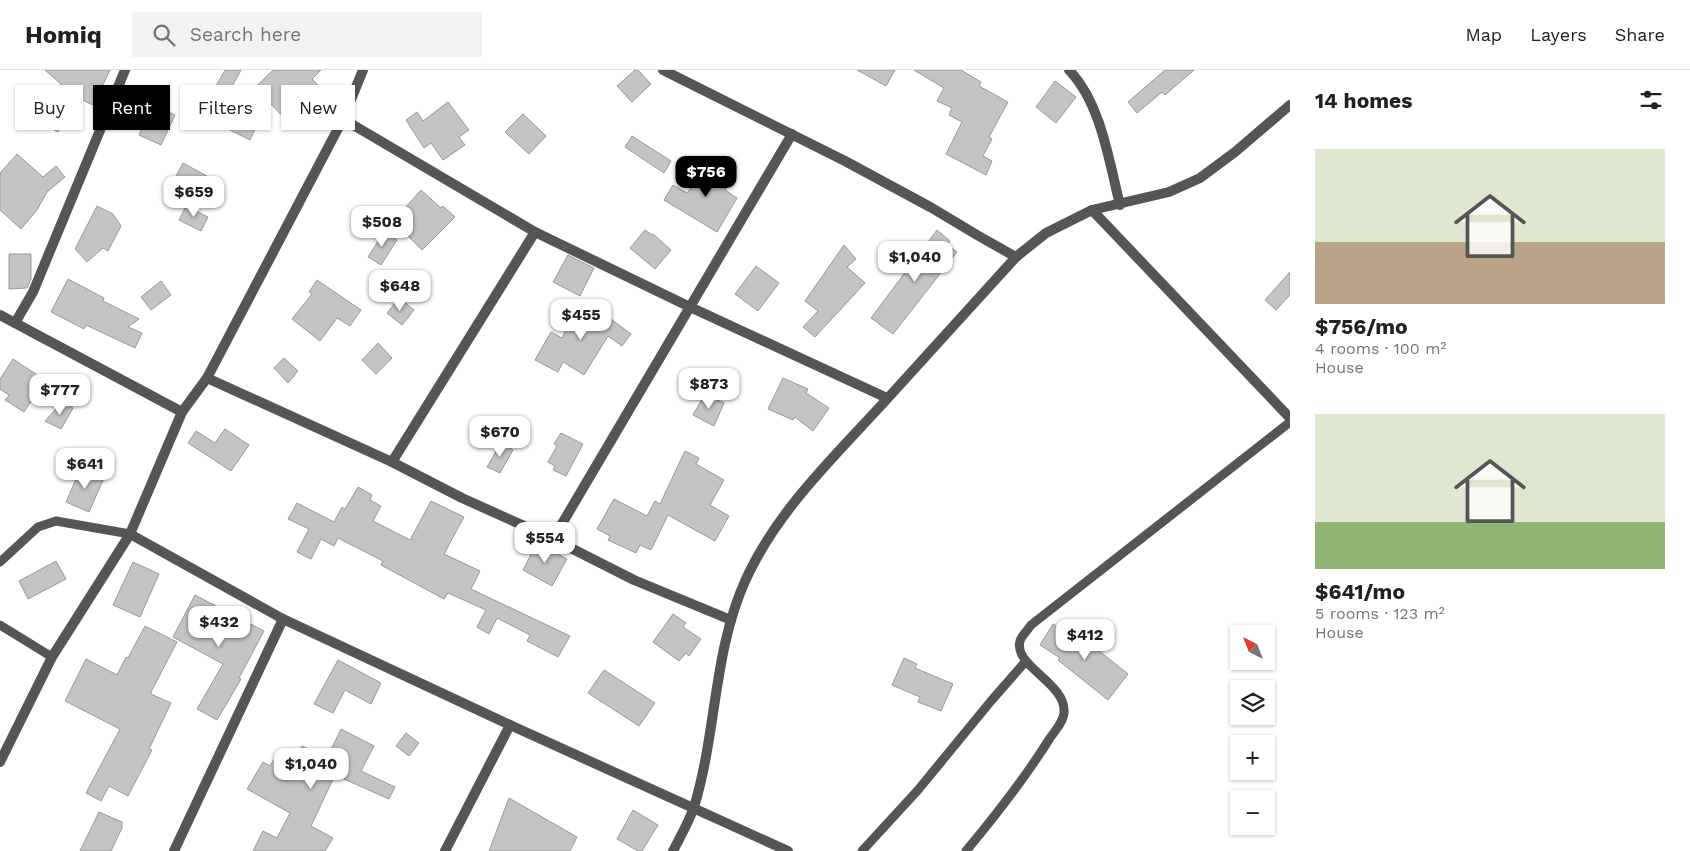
<!DOCTYPE html>
<meta charset="utf-8">
<style>
body{margin:0;font-family:"Work Sans",sans-serif;background:#f2f2f2;color:#202124;height:100vh;display:flex;flex-direction:column;font-size:19px;white-space:nowrap}
*{box-sizing:border-box;margin:0}
p{font-size:16px;color:#757577}
.icon{flex:none;width:28px;height:28px;fill:none;stroke:currentColor;stroke-width:2;stroke-linecap:round;stroke-linejoin:round}
.map{position:relative;flex:1;overflow:hidden}
.side{display:flex;flex-direction:column;background:#fff;width:400px}
.side>*{flex:none}
.top-card{position:absolute;left:15px;top:15px;width:475px;height:45px;display:flex;gap:10px}
.needle{width:32px;rotate:318deg}
.buttons{position:absolute;left:1230px;top:555px;display:grid;gap:10px}
.buttons a{display:grid;place-items:center;width:45px;height:45px;border-radius:0px;background:#fff;box-shadow:0 1px 4px #0004;font-size:25px}
.price{position:absolute;translate:-50% -42px;padding:0 11px;border-radius:10px;background:#fff;color:#222;font-size:16px;line-height:32px;filter:drop-shadow(0 1px 2px #0008)}
.price::after{content:'';position:absolute;left:50%;top:30px;width:15px;height:11px;margin-left:-8px;background:inherit;clip-path:polygon(0 0,100% 0,50% 100%)}
.price.selected{background:#000;color:#fff}
ul{padding:0;list-style:none}
li{display:grid;align-content:center;gap:10px;height:265px;padding:0 25px}
li span{display:grid;place-items:center;height:155px;border-radius:0px;color:#555}
li>.icon{margin-inline-start:auto}
span .icon{width:90px;height:90px;fill:#fffc;stroke-width:1}
li b{font-size:21px}
h2{display:flex;justify-content:space-between;align-items:center;height:60px;padding:0 25px;font-size:21px}
.pill{padding:0 18px;border-radius:0px;background:#fff;box-shadow:0 1px 4px #0004;font-size:18px;line-height:45px}
.pill.selected{background:#000;color:#fff}
header{display:flex;align-items:center;gap:30px;box-sizing:border-box;height:70px;padding:0 25px;background:#fff;border-bottom:1px solid #e0e0e0}
header strong{font-size:24px}
nav{display:flex;gap:28px;margin-inline-start:auto;font-size:18px}
.search{width:350px;height:45px;background:#f2f2f2;display:flex;align-items:center;gap:12px;box-sizing:border-box;padding:0 18px;border-radius:0px;color:#757577;font-size:19px}
main{display:flex;flex:1;min-height:0}
.map>svg:first-child{display:block}
.building{fill:#c4c4c4;stroke:#999}
.lines{fill:none;stroke-linecap:round;stroke-linejoin:round}
.service{stroke:#555;stroke-width:9}
.minor{stroke:#555;stroke-width:10}
</style>
<header>
<strong>Homiq</strong>
<div class="search"><svg class="icon" aria-label="search" viewBox="0 0 24 24"><circle cx="10" cy="10" r="6"/><path d="M15 15l6 6"/></svg>Search here</div>
<nav><a>Map</a><a>Layers</a><a>Share</a></nav>
</header>
<main>
<div class="map">
<svg width="1290" height="781" viewBox="0 0 1290 781">
<rect width="100%" height="100%" fill="#fff"/>
<g class="building">
<polygon points="45,0 110,0 93,35 76,27 58,62 41,53 61,14"/>
<polygon points="225,0 241,0 218,42 207,32"/>
<polygon points="273,0 321,0 312,9 324,21 290,54 268,31 250,70 218,54"/>
<polygon points="635,0 638,0 651,14 632,32 617,16"/>
<polygon points="857,0 895,0 886,16"/>
<polygon points="914,0 961,0 981,12 979,16 1008,32 989,67 992,69 983,86 992,91 986,105 946,84 962,52 949,45 952,38 937,31 944,18"/>
<polygon points="1165,0 1194,0 1165,25 1162,22 1137,43 1128,32"/>
<polygon points="1055,11 1076,27 1056,53 1036,37"/>
<polygon points="448,32 469,60 459,67 465,75 443,90 431,73 424,78 406,50 417,42 423,51"/>
<polygon points="153,34 175,45 161,75 139,65"/>
<polygon points="523,44 546,66 529,84 505,62"/>
<polygon points="632,66 671,91 664,103 625,77"/>
<polygon points="17,84 43,107 56,96 65,107 47,122 37,140 21,159 0,140 0,103"/>
<polygon points="710,92 733,107 725,120 737,128 717,162 664,130 673,115 687,123"/>
<polygon points="183,93 207,106 192,132 169,119"/>
<polygon points="421,120 441,138 443,136 455,147 422,180 399,157 409,146 403,140"/>
<polygon points="97,136 113,144 121,156 108,181 103,178 87,192 75,179"/>
<polygon points="186,136 208,147 201,161 179,150"/>
<polygon points="645,160 652,165 653,164 671,180 655,199 630,178"/>
<polygon points="937,160 950,171 947,175 957,182 893,264 871,248"/>
<polygon points="384,162 397,170 381,195 368,187"/>
<polygon points="844,175 856,189 847,197 865,213 815,267 803,257 818,241 805,231"/>
<polygon points="9,184 31,184 31,209 27,218 9,219"/>
<polygon points="568,185 594,198 580,226 553,212"/>
<polygon points="756,196 779,213 758,241 735,224"/>
<polygon points="1290,202 1290,225 1276,240 1265,230"/>
<polygon points="68,209 104,228 103,231 139,249 128,257 142,263 135,278 86,255 84,259 51,242"/>
<polygon points="317,210 361,240 350,256 337,248 320,271 292,249 312,224 309,222"/>
<polygon points="161,211 171,225 151,240 141,227"/>
<polygon points="399,228 414,240 402,255 387,243"/>
<polygon points="579,234 603,246 604,244 631,264 622,276 608,266 584,305 563,292 558,302 535,290 551,262 562,268"/>
<polygon points="378,273 392,288 376,304 362,290"/>
<polygon points="284,288 298,301 288,313 274,298"/>
<polygon points="13,289 45,310 24,342 5,330 9,325 0,319 0,309"/>
<polygon points="783,308 808,319 806,323 829,338 813,361 795,347 793,350 768,339"/>
<polygon points="705,324 724,333 714,356 693,345"/>
<polygon points="62,332 73,338 61,359 45,351"/>
<polygon points="225,359 249,375 231,401 188,373 196,361 215,373"/>
<polygon points="561,363 583,374 566,406 553,400 555,396 548,392 557,376 554,374"/>
<polygon points="501,373 513,380 500,403 487,397"/>
<polygon points="685,381 699,388 696,394 724,410 710,435 729,446 715,471 668,445 651,480 640,475 636,483 608,470 610,466 597,459 614,429 647,446 655,431 660,434"/>
<polygon points="81,398 104,408 89,442 66,432"/>
<polygon points="358,417 372,425 370,430 381,436 373,451 410,470 431,431 464,447 444,484 480,501 471,519 570,566 558,587 527,571 530,565 497,548 489,564 477,557 486,540 448,523 444,529 381,495 383,491 338,468 334,476 321,469 311,489 297,482 309,459 288,449 297,433 334,452 342,437 345,439"/>
<polygon points="537,473 567,489 552,516 523,500"/>
<polygon points="56,491 66,509 28,529 19,511"/>
<polygon points="133,492 159,504 140,547 113,535"/>
<polygon points="195,525 264,561 239,608 241,609 217,650 197,639 223,594 173,567"/>
<polygon points="673,544 686,553 683,557 701,569 689,586 686,583 679,591 653,572"/>
<polygon points="1053,554 1077,568 1079,565 1128,604 1108,630 1058,590 1060,588 1040,575"/>
<polygon points="145,556 177,572 151,622 151,624 171,633 149,679 152,680 128,726 109,716 101,731 86,723 120,659 65,631 86,589 117,605 126,587 128,588"/>
<polygon points="904,588 917,594 915,598 953,614 941,641 918,632 920,627 892,615"/>
<polygon points="338,590 381,613 371,634 345,620 333,643 314,634"/>
<polygon points="604,600 655,633 639,656 588,623"/>
<polygon points="341,659 374,676 361,701 395,717 389,729 335,705 311,756 333,768 325,781 253,781 263,761 277,768 290,743 247,719 263,692 270,696 278,683 293,691 302,676 327,688"/>
<polygon points="406,663 419,673 409,686 396,676"/>
<polygon points="509,728 577,767 570,781 489,781"/>
<polygon points="633,740 658,755 642,781 638,781 617,769"/>
<polygon points="99,742 122,752 122,758 111,781 80,781"/>
</g>
<g class="lines">
<g class="service">
<polyline points="0,492 38,457 56,451 130,464"/>
<polyline points="0,555 52,587"/>
<polyline points="862,781 918,720 991,631 1026,591"/>
<path d="M966 781C996 745 1025 708 1050 668 1055 661 1064 651 1064 642 1066 613 1013 596 1020 571 1021 566 1028 560 1031 555L1290 352"/>
</g>
<g class="minor">
<polyline points="663,0 845,91 932,138 977,165 1016,187"/>
<path d="M1069 0C1101 33 1109 91 1120 135"/>
<polyline points="343,49 535,162 690,237 887,328"/>
<polyline points="1092,140 1290,348"/>
<polyline points="0,245 182,342 207,308 343,49 363,0"/>
<polyline points="15,253 33,222 125,0"/>
<polyline points="207,308 392,392 462,428 553,469 634,510 731,550"/>
<polyline points="392,392 535,162"/>
<polyline points="130,464 283,549"/>
<polyline points="553,469 792,64"/>
<polyline points="0,692 52,587 130,464 182,342"/>
<polyline points="174,781 283,549 510,655 788,781"/>
<polyline points="445,781 510,655"/>
<path d="M673 781C680 767 689 752 694 737 717 662 713 581 746 509 778 439 836 385 887 329 930 282 973 234 1016 187L1046 163 1092 140 1169 122 1200 108 1235 82 1290 35"/>
</g>
</g>
</svg>
<div class="buttons">
<a><svg class="needle" viewBox="-14 -14 28 28"><path d="M0-13l5 13h-10z" fill="#e53935"/><path d="M0 13l5-13h-10z" fill="#757577"/></svg></a>
<a><svg class="icon" aria-label="layers" viewBox="0 0 24 24"><path d="M12 4l9 5-9 5-9-5zM3 14l9 5 9-5"/></svg></a>
<a>+</a>
<a>−</a>
</div>
<b class="price selected" style="left:706px;top:128px">$756</b>
<b class="price" style="left:194px;top:148px">$659</b>
<b class="price" style="left:382px;top:178px">$508</b>
<b class="price" style="left:915px;top:213px">$1,040</b>
<b class="price" style="left:400px;top:242px">$648</b>
<b class="price" style="left:581px;top:271px">$455</b>
<b class="price" style="left:709px;top:340px">$873</b>
<b class="price" style="left:60px;top:346px">$777</b>
<b class="price" style="left:500px;top:388px">$670</b>
<b class="price" style="left:85px;top:420px">$641</b>
<b class="price" style="left:545px;top:494px">$554</b>
<b class="price" style="left:219px;top:578px">$432</b>
<b class="price" style="left:1085px;top:591px">$412</b>
<b class="price" style="left:311px;top:720px">$1,040</b>
<div class="top-card">
<a class="pill">Buy</a>
<a class="pill selected">Rent</a>
<a class="pill">Filters</a>
<a class="pill">New</a>
</div>
</div>
<section class="side">
<h2>14 homes<svg class="icon" aria-label="filters" viewBox="0 0 24 24"><path d="M4 7h16M4 17h16"/><circle cx="9" cy="7" r="2"/><circle cx="15" cy="17" r="2"/></svg></h2>
<ul>
<li><span style="background:linear-gradient(#dfe7d0 60%,#b9a48a 0)"><svg class="icon" aria-label="home" viewBox="0 0 24 24"><path d="M3 11l9-7 9 7M6 9v11h12V9"/></svg></span><div><b>$756/mo</b><p>4 rooms · 100 m²</p><p>House</p></div></li>
<li><span style="background:linear-gradient(#dfe7d0 70%,#8fb573 0)"><svg class="icon" aria-label="home" viewBox="0 0 24 24"><path d="M3 11l9-7 9 7M6 9v11h12V9"/></svg></span><div><b>$641/mo</b><p>5 rooms · 123 m²</p><p>House</p></div></li>
</ul>
</section>
</main>
